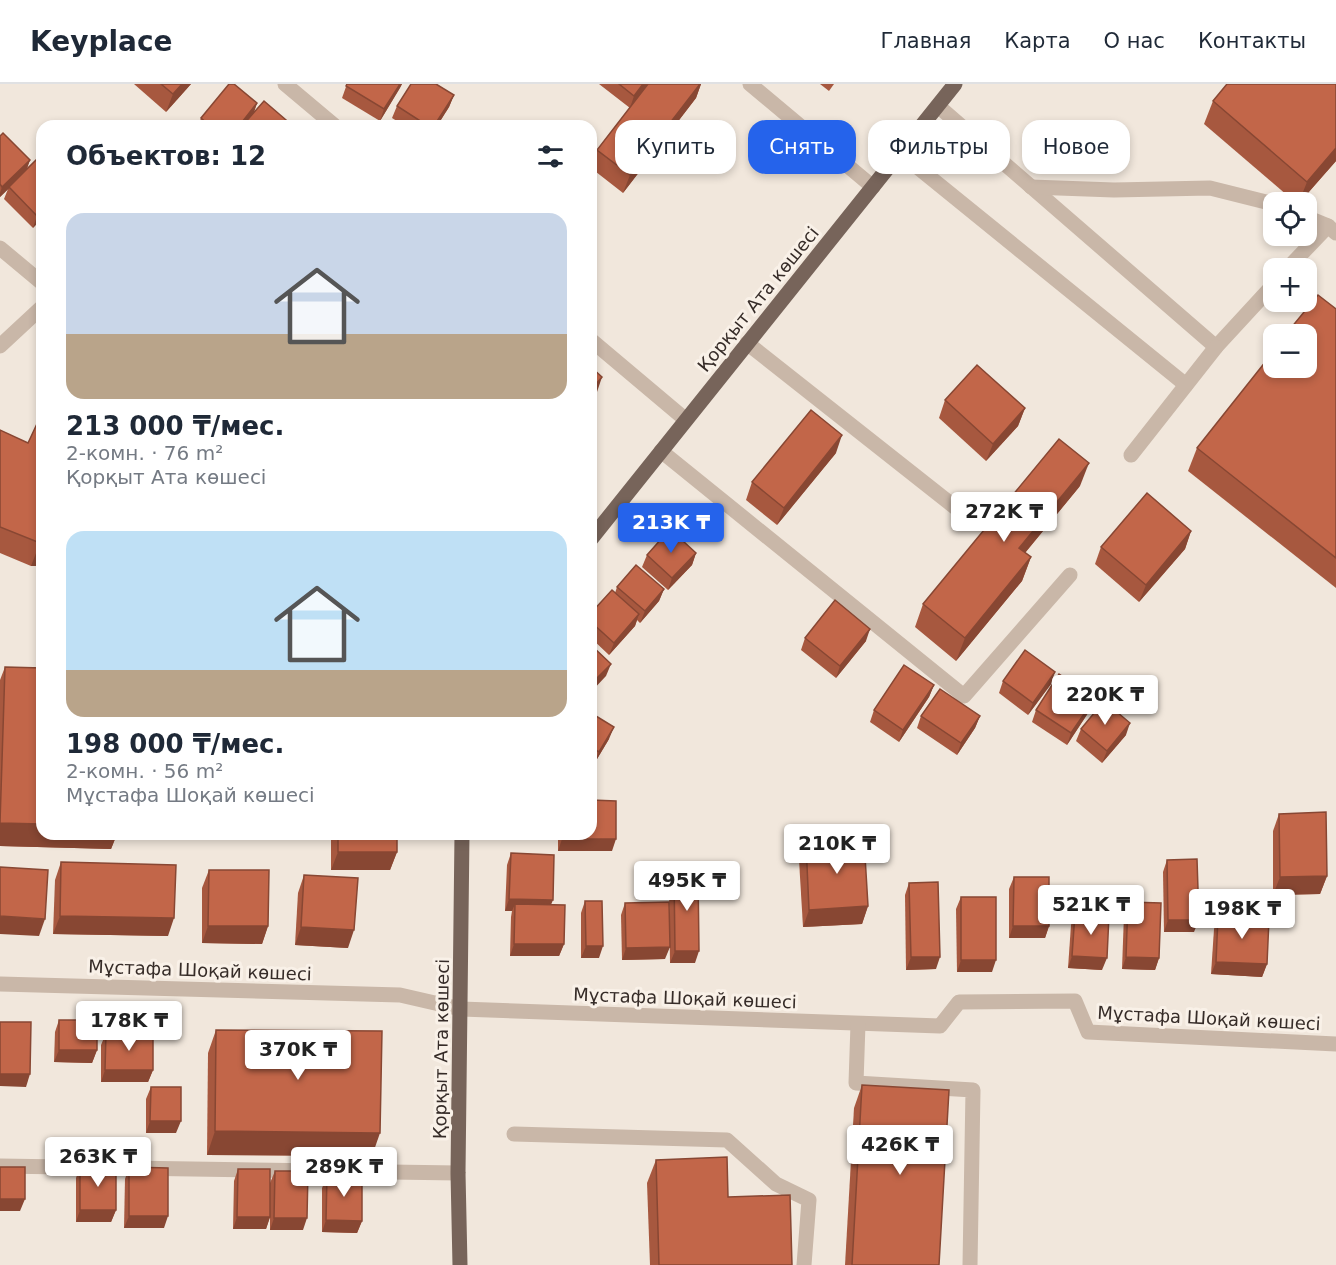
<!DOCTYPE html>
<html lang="ru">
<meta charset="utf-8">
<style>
body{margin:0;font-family:"DejaVu Sans",sans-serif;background:#f2f2f3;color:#1f2937;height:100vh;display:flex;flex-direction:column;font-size:22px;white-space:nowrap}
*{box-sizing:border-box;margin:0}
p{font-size:20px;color:#747a83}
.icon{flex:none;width:33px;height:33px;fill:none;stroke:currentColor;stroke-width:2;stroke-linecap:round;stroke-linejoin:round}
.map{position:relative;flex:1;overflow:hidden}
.panel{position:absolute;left:36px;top:36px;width:561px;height:720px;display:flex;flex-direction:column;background:#fff;border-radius:18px;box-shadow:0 3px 9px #0003}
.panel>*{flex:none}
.hud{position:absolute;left:615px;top:36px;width:570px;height:54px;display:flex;gap:12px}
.controls{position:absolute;left:1263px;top:108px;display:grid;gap:12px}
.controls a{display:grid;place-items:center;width:54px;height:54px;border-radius:12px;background:#fff;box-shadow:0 3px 9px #0003;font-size:30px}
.price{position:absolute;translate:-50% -51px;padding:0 14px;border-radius:6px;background:#fff;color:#222;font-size:20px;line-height:39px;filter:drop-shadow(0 2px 3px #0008)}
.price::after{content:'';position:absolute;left:50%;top:36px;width:18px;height:14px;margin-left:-9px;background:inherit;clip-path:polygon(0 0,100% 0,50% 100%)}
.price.current{background:#2563eb;color:#fff}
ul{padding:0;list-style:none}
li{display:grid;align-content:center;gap:12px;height:318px;padding:0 30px}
li span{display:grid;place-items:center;height:186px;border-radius:18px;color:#555}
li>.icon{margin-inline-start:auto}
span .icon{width:108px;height:108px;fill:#fffc;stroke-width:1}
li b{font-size:26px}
h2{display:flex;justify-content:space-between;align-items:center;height:72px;padding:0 30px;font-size:26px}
.pill{padding:0 21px;border-radius:18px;background:#fff;box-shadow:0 3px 9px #0003;font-size:21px;line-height:54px}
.pill.current{background:#2563eb;color:#fff}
header{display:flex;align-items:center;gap:36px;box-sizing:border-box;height:84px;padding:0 30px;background:#fff;border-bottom:2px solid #e0e1e3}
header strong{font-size:28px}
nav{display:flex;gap:33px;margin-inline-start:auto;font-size:21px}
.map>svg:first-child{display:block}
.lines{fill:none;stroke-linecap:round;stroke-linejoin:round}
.minor{stroke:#c9b7a8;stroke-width:15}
.major{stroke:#77645a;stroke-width:15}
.wall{fill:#a7583f}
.shaded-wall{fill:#884733}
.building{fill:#c26649;stroke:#884733;stroke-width:1.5}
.labels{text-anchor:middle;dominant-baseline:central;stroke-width:6;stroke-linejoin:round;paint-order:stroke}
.street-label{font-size:18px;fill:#362c28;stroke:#f9f1e8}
</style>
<header>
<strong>Keyplace</strong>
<nav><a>Главная</a><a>Карта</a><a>О нас</a><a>Контакты</a></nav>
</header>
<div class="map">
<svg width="1336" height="1181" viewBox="0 0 1336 1181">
<rect width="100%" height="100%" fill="#f1e7dc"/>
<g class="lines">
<g class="minor">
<polyline points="285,0 335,42"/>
<polyline points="750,0 873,103"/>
<polyline points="938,22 1216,263 1274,200"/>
<polyline points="900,69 1186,301"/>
<polyline points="1031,103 1114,106 1210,104 1274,120"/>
<polyline points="1306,133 1328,142"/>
<polyline points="0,164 42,199"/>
<polyline points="1288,184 1328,142 1336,149"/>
<polyline points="591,256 686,336"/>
<polyline points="747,259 961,428"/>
<polyline points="0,262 42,223"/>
<polyline points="661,367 964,612 1070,491"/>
<polyline points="1131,371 1216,263"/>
<polyline points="0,900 400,911 461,925 940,942 959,918 1075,917 1088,948 1336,960"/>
<polyline points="858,940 856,999 973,1006 970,1181"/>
<polyline points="514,1050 727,1056 776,1100 809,1116 804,1181"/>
<polyline points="0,1082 458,1089"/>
</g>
<g class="major">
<polyline points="591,455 955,0"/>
<polyline points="460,1181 458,1089 462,750"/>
</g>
</g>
<g class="wall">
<polygon points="134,0 191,0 166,28"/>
<polygon points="347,0 402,0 380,37 342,14"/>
<polygon points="599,0 701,0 696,14 623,109 591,84 597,66 630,24"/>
<polygon points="820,0 834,0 829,7"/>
<polygon points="454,11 449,23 437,42 405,42 392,34 397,22"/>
<polygon points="1213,17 1336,77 1300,118 1295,118 1204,40"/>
<polygon points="257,19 254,28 293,42 198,42 201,34"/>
<polygon points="0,52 30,76 26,85 42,70 42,134 33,144 4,115 8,105 0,113"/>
<polygon points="1336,225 1336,504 1188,387 1197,364"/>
<polygon points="945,316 1025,324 1018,342 986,377 939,334"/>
<polygon points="0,346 28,359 42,482 31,482 0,469"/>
<polygon points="836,369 777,441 746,416 752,398"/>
<polygon points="1080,402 1025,469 1031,473 1022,497 956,577 915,543 923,520"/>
<polygon points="1191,447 1185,465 1139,518 1095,480 1101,463"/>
<polygon points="696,469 692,481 668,506 642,483 647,471"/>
<polygon points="617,503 664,505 659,517 640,539 637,536 635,542 609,571 591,554 591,529 615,509"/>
<polygon points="805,554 866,557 836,594 801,566"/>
<polygon points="5,583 42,750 117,750 111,765 0,762 0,596"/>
<polygon points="1003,597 1051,600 1028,631 999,609"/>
<polygon points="934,601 929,613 899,658 870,638 874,626"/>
<polygon points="1095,614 1090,626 1067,661 1032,638 1036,626"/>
<polygon points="591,629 609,655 594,680 591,678"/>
<polygon points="921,632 980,632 975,644 957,671 917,644"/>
<polygon points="1081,645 1126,651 1102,679 1076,657"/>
<polygon points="1279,730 1327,792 1320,810 1273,811 1273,747"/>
<polygon points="331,750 397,750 397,768 390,786 331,786"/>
<polygon points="558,750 591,750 612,767 558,767"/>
<polygon points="806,759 868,822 862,840 803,843 799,776"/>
<polygon points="511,769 551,821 564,860 559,872 510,872 511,833 512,827 505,827 507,781"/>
<polygon points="1167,776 1194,848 1164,848 1163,788"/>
<polygon points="61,778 168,852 53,850 55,796"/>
<polygon points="209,786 268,842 262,860 202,859 202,804"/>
<polygon points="674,789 695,879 670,879 669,801"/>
<polygon points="304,791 348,864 295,861 298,809"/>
<polygon points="1014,793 1049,842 1045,854 1009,854 1009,805"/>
<polygon points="909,799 936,885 906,886 905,811"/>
<polygon points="961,813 992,888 957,888 956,825"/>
<polygon points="585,817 599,874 581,874 581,829"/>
<polygon points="1128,818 1159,874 1155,886 1122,885 1124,830"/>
<polygon points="625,819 665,875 622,876 621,831"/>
<polygon points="1075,829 1102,886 1068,884 1071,841"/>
<polygon points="1218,833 1267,880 1262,893 1211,890 1214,845"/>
<polygon points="59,936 97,966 92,979 54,978 55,948"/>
<polygon points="216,946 372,1072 207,1071 208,969"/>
<polygon points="106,949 153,986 148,998 101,998 101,961"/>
<polygon points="862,1001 939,1181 845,1181 854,1024"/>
<polygon points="151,1003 176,1049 146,1049 146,1015"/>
<polygon points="656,1076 728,1113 792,1181 650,1181 647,1099"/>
<polygon points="80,1082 116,1126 111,1138 76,1138 76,1094"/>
<polygon points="129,1083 164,1144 124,1144 125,1095"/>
<polygon points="238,1085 270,1099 275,1087 303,1146 270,1146 270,1133 266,1145 233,1145 234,1097"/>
<polygon points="327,1092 362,1137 357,1149 322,1148 322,1104"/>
</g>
<g class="shaded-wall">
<polygon points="182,0 191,0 166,28 173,10"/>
<polygon points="400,0 402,0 400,4 380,37 384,25"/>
<polygon points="643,0 648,0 630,24 634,12"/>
<polygon points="700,0 701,0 696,14 623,109 630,91"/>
<polygon points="454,11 449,23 437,42 434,42"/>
<polygon points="257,19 253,31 244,42 239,42"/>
<polygon points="1336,64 1336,77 1300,118 1299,118 1307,98"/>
<polygon points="30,76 26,88 0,113 0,109 2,103"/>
<polygon points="42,127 42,134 33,144 37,132"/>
<polygon points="602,293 596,311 591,317 591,306"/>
<polygon points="1025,324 1018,342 986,377 993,360"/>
<polygon points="842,351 836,369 777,441 784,424"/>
<polygon points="1089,379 1080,402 1010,487 1019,464"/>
<polygon points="1191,447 1185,465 1139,518 1146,501"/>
<polygon points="40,459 42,459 42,482 31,482"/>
<polygon points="696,469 692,481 668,506 672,494"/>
<polygon points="1031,473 1022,497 956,577 965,554"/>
<polygon points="664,505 659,517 640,539 645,527"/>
<polygon points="639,530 635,542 609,571 614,559"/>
<polygon points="870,545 866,557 836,594 840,582"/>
<polygon points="611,580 606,592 591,608 591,600"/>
<polygon points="1055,588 1051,600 1028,631 1033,619"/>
<polygon points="934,601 929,613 899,658 903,646"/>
<polygon points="1095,614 1090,626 1067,661 1071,649"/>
<polygon points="980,632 975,644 957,671 961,659"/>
<polygon points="1130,639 1126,651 1102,679 1107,667"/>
<polygon points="614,643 609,655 594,680 599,668"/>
<polygon points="0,739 42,740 42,750 117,750 111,765 0,762"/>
<polygon points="562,755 616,755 612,767 558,767"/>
<polygon points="338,768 397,768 390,786 331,786"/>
<polygon points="1327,792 1320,810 1273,811 1280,793"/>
<polygon points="509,815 553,816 548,828 515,820 512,827 505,827"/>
<polygon points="868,822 862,840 803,843 809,826"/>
<polygon points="0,832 45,835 39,852 0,850"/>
<polygon points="60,832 174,834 168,852 53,850"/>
<polygon points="1168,836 1199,836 1194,848 1164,848"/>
<polygon points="208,842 268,842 262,860 202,859"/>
<polygon points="1013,842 1049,842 1045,854 1009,854"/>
<polygon points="301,843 354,846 348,864 295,861"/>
<polygon points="514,860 564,860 559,872 510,872"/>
<polygon points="586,862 603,862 599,874 581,874"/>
<polygon points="670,863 665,875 622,876 626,864"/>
<polygon points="675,867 699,867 695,879 670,879"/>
<polygon points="1072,872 1107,874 1102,886 1068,884"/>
<polygon points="911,873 940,873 936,885 906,886"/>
<polygon points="1126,873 1159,874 1155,886 1122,885"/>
<polygon points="961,876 996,876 992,888 957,888"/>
<polygon points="1216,878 1267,880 1262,893 1211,890"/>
<polygon points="59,966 97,966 92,979 54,978"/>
<polygon points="105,986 153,986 148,998 101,998"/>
<polygon points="0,990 30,990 26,1003 0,1002"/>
<polygon points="150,1037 181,1037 176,1049 146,1049"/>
<polygon points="215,1047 380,1049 372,1072 207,1071"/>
<polygon points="0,1115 25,1115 20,1127 0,1127"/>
<polygon points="80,1126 116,1126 111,1138 76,1138"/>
<polygon points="129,1132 168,1132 164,1144 124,1144"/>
<polygon points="237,1133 270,1133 266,1145 233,1145"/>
<polygon points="274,1134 307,1134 303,1146 270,1146"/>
<polygon points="326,1136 362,1137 357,1149 322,1148"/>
</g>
<g class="building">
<polygon points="161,0 182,0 173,10"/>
<polygon points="229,0 234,0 257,19 239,42 210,42 201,34"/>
<polygon points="347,0 400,0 384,25 346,2"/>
<polygon points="411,0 436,0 454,11 434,42 428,42 397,22"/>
<polygon points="619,0 643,0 634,12"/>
<polygon points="648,0 700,0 630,91 597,66"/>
<polygon points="1227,0 1336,0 1336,64 1307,98 1213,17"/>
<polygon points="264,17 293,42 242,42"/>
<polygon points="3,49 30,76 2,103 0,100 0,52"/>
<polygon points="42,70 42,127 37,132 9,103"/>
<polygon points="1318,211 1336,225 1336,474 1197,364 1274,267 1274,284 1306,284 1306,250 1286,250"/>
<polygon points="977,281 1025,324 993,360 945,316"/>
<polygon points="591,283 602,293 591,306"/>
<polygon points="811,326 842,351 784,424 752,398"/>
<polygon points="42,329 42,459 40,459 0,443 0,346 28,359"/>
<polygon points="1059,355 1089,379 1019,464 1031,473 965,554 923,520"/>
<polygon points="1147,409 1191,447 1146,501 1101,463"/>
<polygon points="670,445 696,469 672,494 647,471"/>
<polygon points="636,481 664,505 645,527 617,503"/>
<polygon points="612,506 639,530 614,559 591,538 591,529"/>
<polygon points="835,516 870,545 840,582 805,554"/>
<polygon points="591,561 611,580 591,600"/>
<polygon points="1025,566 1055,588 1033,619 1003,597"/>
<polygon points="904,581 934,601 903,646 874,626"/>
<polygon points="5,583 42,584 42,740 0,739"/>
<polygon points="1059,590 1095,614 1071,649 1036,626"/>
<polygon points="940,605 980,632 961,659 921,632"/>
<polygon points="1104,617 1130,639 1107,667 1081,645"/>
<polygon points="591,629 614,643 599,668 591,663"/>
<polygon points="591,716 616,717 616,755 562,755 562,750 591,750"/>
<polygon points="1326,728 1327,792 1280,793 1279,730"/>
<rect x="338" y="750" width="59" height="18"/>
<polygon points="864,755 868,822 809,826 806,759"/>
<polygon points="511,769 554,771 553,816 509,815"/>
<polygon points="1197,775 1199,836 1168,836 1167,776"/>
<polygon points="61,778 176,781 174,834 60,832"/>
<polygon points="0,783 48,786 45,835 0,832"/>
<polygon points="209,786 269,786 268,842 208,842"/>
<polygon points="698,788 699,867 675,867 674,789"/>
<polygon points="304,791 358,794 354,846 301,843"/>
<polygon points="1014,793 1049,793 1049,842 1013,842"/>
<polygon points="938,798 940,873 911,873 909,799"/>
<rect x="961" y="813" width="35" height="63"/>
<polygon points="585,817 602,817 603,862 586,862"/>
<polygon points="669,818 670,863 626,864 625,819"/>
<polygon points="1128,818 1161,819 1159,874 1126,873"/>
<polygon points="515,820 565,821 564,860 514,860"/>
<polygon points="1075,829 1109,831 1107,874 1072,872"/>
<polygon points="1218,833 1269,835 1267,880 1216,878"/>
<rect x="59" y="936" width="38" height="30"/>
<polygon points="0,938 31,938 30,990 0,990"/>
<polygon points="216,946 382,947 380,1049 215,1047"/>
<polygon points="106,949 153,950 153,986 105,986"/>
<polygon points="862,1001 949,1006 939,1181 852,1181"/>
<polygon points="151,1003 181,1003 181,1037 150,1037"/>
<polygon points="727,1073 728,1113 790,1111 792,1181 659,1181 656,1076"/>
<rect x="80" y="1082" width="36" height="44"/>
<rect x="0" y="1083" width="25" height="32"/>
<polygon points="129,1083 168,1084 168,1132 129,1132"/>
<polygon points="238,1085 270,1085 270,1133 237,1133"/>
<polygon points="275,1087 308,1087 307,1134 274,1134"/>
<polygon points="327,1092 362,1092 362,1137 326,1136"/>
</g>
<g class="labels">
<g class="street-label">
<text transform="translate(758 215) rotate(-51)">Қорқыт Ата көшесі</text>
<text transform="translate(200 886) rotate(2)">Мұстафа Шоқай көшесі</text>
<text transform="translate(685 914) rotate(2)">Мұстафа Шоқай көшесі</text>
<text transform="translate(1209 934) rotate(3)">Мұстафа Шоқай көшесі</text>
<text transform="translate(441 965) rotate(-89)">Қорқыт Ата көшесі</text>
</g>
</g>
</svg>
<div class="controls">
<a><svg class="icon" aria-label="locate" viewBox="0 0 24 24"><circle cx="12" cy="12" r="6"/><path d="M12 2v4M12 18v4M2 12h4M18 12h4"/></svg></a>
<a>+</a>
<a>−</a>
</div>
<b class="price" style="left:1004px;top:459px">272K ₸</b>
<b class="price current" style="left:671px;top:470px">213K ₸</b>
<b class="price" style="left:1105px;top:642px">220K ₸</b>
<b class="price" style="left:837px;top:791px">210K ₸</b>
<b class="price" style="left:687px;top:828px">495K ₸</b>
<b class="price" style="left:1091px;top:852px">521K ₸</b>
<b class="price" style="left:1242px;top:856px">198K ₸</b>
<b class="price" style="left:129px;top:968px">178K ₸</b>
<b class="price" style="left:298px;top:997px">370K ₸</b>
<b class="price" style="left:900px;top:1092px">426K ₸</b>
<b class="price" style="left:98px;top:1104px">263K ₸</b>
<b class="price" style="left:344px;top:1114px">289K ₸</b>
<div class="hud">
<a class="pill">Купить</a>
<a class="pill current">Снять</a>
<a class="pill">Фильтры</a>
<a class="pill">Новое</a>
</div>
<section class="panel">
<h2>Объектов: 12<svg class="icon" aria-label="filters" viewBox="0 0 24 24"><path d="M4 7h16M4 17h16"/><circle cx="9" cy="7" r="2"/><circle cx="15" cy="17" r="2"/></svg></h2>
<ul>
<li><span style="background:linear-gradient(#c9d6e8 65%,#b9a48a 0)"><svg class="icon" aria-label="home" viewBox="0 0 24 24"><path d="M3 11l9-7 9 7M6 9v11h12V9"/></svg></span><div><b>213 000 ₸/мес.</b><p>2-комн. · 76 m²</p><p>Қорқыт Ата көшесі</p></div></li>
<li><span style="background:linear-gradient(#bfe0f5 75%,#b9a48a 0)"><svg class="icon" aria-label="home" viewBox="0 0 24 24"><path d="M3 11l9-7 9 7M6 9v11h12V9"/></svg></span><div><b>198 000 ₸/мес.</b><p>2-комн. · 56 m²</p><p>Мұстафа Шоқай көшесі</p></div></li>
</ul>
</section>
</div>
